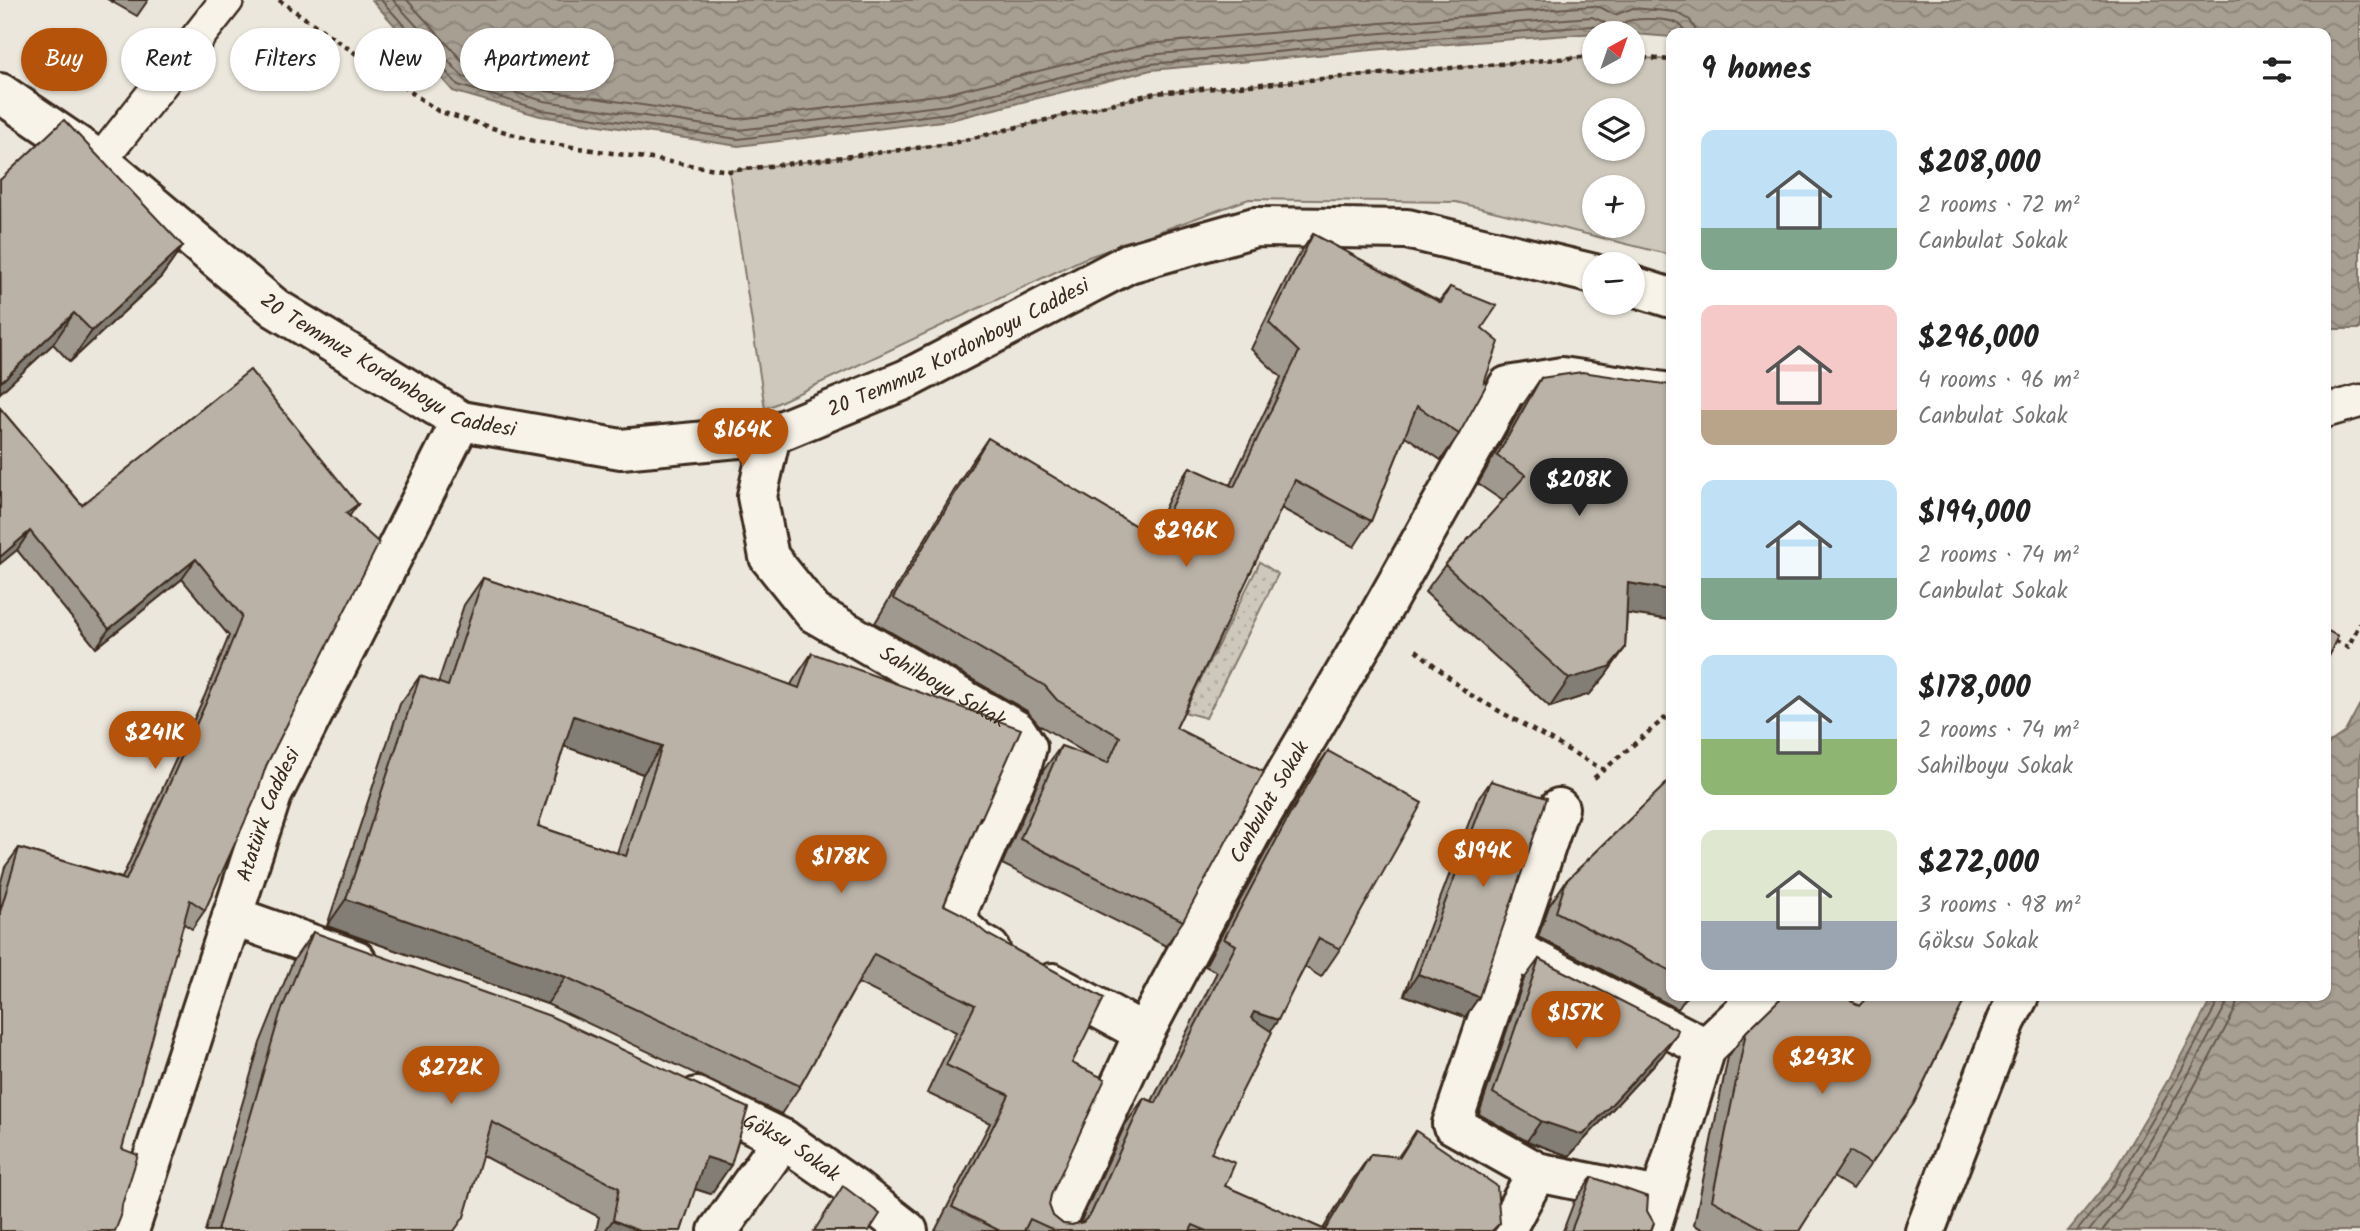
<!DOCTYPE html>
<meta charset="utf-8">
<style>
body{margin:0;font-family:Kalam,sans-serif;background:#f2f2f2;color:#222;height:100vh;display:flex;flex-direction:column;font-size:26px;white-space:nowrap}
*{box-sizing:border-box;margin:0}
p{font-size:23px;color:#767676}
.icon{flex:none;width:38px;height:38px;fill:none;stroke:currentColor;stroke-width:2;stroke-linecap:round;stroke-linejoin:round}
.map{position:relative;flex:1;overflow:hidden}
.sheet{position:absolute;left:1666px;top:28px;width:665px;height:973px;display:flex;flex-direction:column;background:#fff;border-radius:14px;box-shadow:0 2px 5px #0004}
.sheet>*{flex:none}
.banner{position:absolute;left:21px;top:28px;width:665px;height:63px;display:flex;gap:14px}
.needle{width:46px;rotate:40deg}
.fabs{position:absolute;left:1582px;top:21px;display:grid;gap:14px}
.fabs a{display:grid;place-items:center;width:63px;height:63px;border-radius:50%;background:#fff;box-shadow:0 2px 5px #0004;font-size:35px}
.price{position:absolute;translate:-50% -60px;padding:0 16px;border-radius:24px;background:#b45309;color:#fff;font-size:23px;line-height:46px;filter:drop-shadow(0 2px 4px #0008)}
.price::after{content:'';position:absolute;left:50%;top:42px;width:21px;height:16px;margin-left:-10px;background:inherit;clip-path:polygon(0 0,100% 0,50% 100%)}
.price.active{background:#222;color:#fff}
ul{padding:0;list-style:none}
li{display:flex;align-items:center;gap:21px;height:175px;padding:0 35px}
li span{display:grid;place-items:center;flex:none;width:196px;height:140px;border-radius:14px;color:#555}
li>.icon{margin-inline-start:auto}
span .icon{width:84px;height:84px;fill:#fffc;stroke-width:1}
li b{font-size:30px}
h2{display:flex;justify-content:space-between;align-items:center;height:84px;padding:0 35px;font-size:30px}
.pill{padding:0 24px;border-radius:32px;background:#fff;box-shadow:0 2px 5px #0004;font-size:24px;line-height:63px}
.pill.active{background:#b45309;color:#fff}
.map>svg:first-child{display:block}
.grass{fill:url(#grass-dots);stroke:#84796d;stroke-width:2}
.green{fill:#cec8bc;stroke:#84796d;stroke-width:2;fill-rule:evenodd}
.water{fill:url(#water-waves);stroke:#7c7064;stroke-width:2}
.lines{fill:none;stroke-linecap:round;stroke-linejoin:round}
.shore{stroke:#67594d;stroke-width:2}
.lane-casing{stroke:#3b2a1e;stroke-width:37}
.street-casing{stroke:#3b2a1e;stroke-width:44}
.path{stroke:#3b2a1e;stroke-width:4.5;stroke-dasharray:5 5;stroke-linecap:butt}
.lane{stroke:#f7f3e8;stroke-width:32}
.street{stroke:#f7f3e8;stroke-width:38}
.wall{fill:#a09990;stroke:#3b2a1e;stroke-width:2;fill-rule:evenodd}
.shaded-wall{fill:#827d75;stroke:#3b2a1e;stroke-width:2}
.building{fill:#bab2a7;stroke:#3b2a1e;stroke-width:2;fill-rule:evenodd}
.labels{text-anchor:middle;dominant-baseline:central;stroke-width:7;stroke-linejoin:round;paint-order:stroke}
.street-label{font-size:21px;fill:#3b2a1e;stroke:#f7f3e8}
</style>
<div class="map">
<svg width="2360" height="1231" viewBox="0 0 2360 1231">
<defs>
<pattern id="grass-dots" width="8" height="8" patternUnits="userSpaceOnUse" patternTransform="scale(1.75)"><rect width="8" height="8" fill="#cec8bc"/><path d="M2 2h.1M6 6h.1" fill="none" stroke="#b2aca1" stroke-width="1.8" stroke-linecap="round"/></pattern>
<pattern id="water-waves" width="16" height="10" patternUnits="userSpaceOnUse" patternTransform="scale(1.75)"><rect width="16" height="10" fill="#a89f93"/><path d="M0 5q4-4 8 0t8 0" fill="none" stroke="#8a8277"/></pattern>
</defs>
<rect width="100%" height="100%" fill="#ece7dc"/>
<filter id="ink" filterUnits="userSpaceOnUse"><feTurbulence type="fractalNoise" baseFrequency=".0143" numOctaves="2"/><feDisplacementMap in="SourceGraphic" scale="14" xChannelSelector="R" yChannelSelector="G"/><feConvolveMatrix kernelMatrix="1 2 1 2 8 2 1 2 1" color-interpolation-filters="sRGB"/></filter>
<g filter="url(#ink)">
<polygon class="grass" points="1260,562 1278,574 1206,718 1184,712"/>
<path class="green" d="M1594 56V72H1633V57L1671 60V255L1456 202 1249 199 1083 259 765 409 729 171 949 144 1155 93ZM1594 110H1633V149H1594ZM1594 187H1633V226H1594Z"/>
<g class="water">
<polygon points="372,0 2360,0 2360,329 2326,329 2326,33 1671,33 1671,37 1608,32 1383,49 1151,70 950,120 738,146 540,116 453,91"/>
<polygon points="2360,704 2360,1231 2068,1231 2107,1183 2168,1080 2213,996 2326,996 2326,749 2329,743 2345,732"/>
</g>
<g class="lines">
<g class="shore">
<polyline points="381,0 458,85 542,110 738,139 949,113 1150,64 1382,42 1592,26 1598,28 1601,33"/>
<polyline points="393,0 463,77 544,101 738,130 947,105 1149,55 1382,33 1592,17 1604,22 1610,33"/>
<polyline points="407,0 469,68 546,91 738,119 945,94 1148,44 1381,23 1592,6 1602,8 1615,15 1633,8 1676,12 1690,20 1697,33"/>
<path d="M1617 33 1623 23C1632 17 1669 18 1679 24 1683 27 1684 29 1686 33"/>
<polyline points="2077,1231 2113,1186 2174,1084 2218,1002 2219,996"/>
<polyline points="2089,1231 2121,1191 2181,1088 2226,1005 2228,996"/>
<path d="M2102 1231C2156 1164 2195 1085 2235 1010L2238 996"/>
</g>
<defs>
<g id="lane">
<polyline points="100,161 227,0"/>
<polyline points="2326,411 2360,401"/>
</g>
<g id="street">
<path id="s1" d="M0 93 100 161 275 308 461 421 621 449 771 435 907 379 1129 263 1255 227 1407 229 1594 274"/>
<polyline points="1633,286 1671,298"/>
<path id="s2" d="M771 435 757 496 769 557 814 613 1016 730 1027 747 1022 765 959 908 960 926 978 942 990 949"/>
<polyline points="1559,808 1452,1124 1537,1172 1659,1197"/>
<polyline points="232,916 356,960"/>
<polyline points="1511,948 1706,1048"/>
<polyline points="1052,983 1144,1033"/>
<path id="s3" d="M697 1097 783 1139 853 1188 908 1231"/>
<path id="s4" d="M129 1231 272 795 461 421"/>
<polyline points="718,1231 783,1139"/>
<path id="s5" d="M1052 1231 1144 1033 1251 833 1377 619 1508 386 1562 377 1671 393"/>
<polyline points="1505,1231 1537,1172"/>
<polyline points="1650,1231 1706,1048 1760,996"/>
<polyline points="1925,1231 2006,1021 2019,996"/>
</g>
</defs>
<use href="#lane" class="lane-casing"/>
<use href="#street" class="street-casing"/>
<g class="path">
<polyline points="279,0 438,111 534,141 729,171 949,144 1155,93 1594,56"/>
<polyline points="1633,57 1671,60"/>
<polyline points="2326,636 2348,647 2360,623"/>
<polyline points="1416,650 1469,694 1604,770"/>
<polyline points="1594,778 1671,713"/>
</g>
<use href="#lane" class="lane"/>
<use href="#street" class="street"/>
</g>
<g class="wall">
<polygon points="109,0 148,0 137,16"/>
<polygon points="0,180 183,246 161,277 70,362 53,344 0,393"/>
<polygon points="1313,234 1439,301 1450,287 1482,328 1459,434 1441,460 1405,436 1371,521 1354,547 1281,508 1176,728 1183,921 1166,946 1002,864 1043,771 1061,746 1094,758 1039,725 1027,711 875,623 970,464 988,438 1152,536 1172,492 1190,467 1230,485 1281,377 1251,349 1296,259"/>
<polygon points="1541,378 1671,620 1627,613 1625,648 1605,676 1590,694 1550,707 1425,592 1445,565 1503,501 1478,484 1522,406"/>
<polygon points="0,408 82,505 358,504 349,516 266,766 205,910 192,929 184,924 0,1231 0,885 5,867 19,848 122,878 205,695 229,636 182,579 96,648 17,550"/>
<path d="M483 578 791 685 793 681 812 653 982 817 977 825 944 905 1072 1063 1049 1205 1053 1216 1063 1224 1072 1225 1080 1223 1125 1125 1144 1098 1152 1101 1217 972 1205 966 1270 844 1309 778 1328 751 1340 949 1321 977 1305 967 1270 1031 1211 1153 1225 1186 1323 1229 1352 1181 1371 1154 1398 1157 1416 1131 1500 1223 1494 1231H935L990 1123 927 1093 956 1032 858 983 800 1086 781 1114 547 1004 327 926 400 704 420 676 438 683 464 605ZM564 746 643 774 617 853 538 826Z"/>
<polygon points="1671,779 1671,996 1687,996 1678,1009 1538,937 1549,906 1566,881"/>
<polygon points="1491,781 1479,997 1465,1017 1404,995 1477,801"/>
<polygon points="313,932 711,1194 695,1189 681,1231 596,1231 599,1217 482,1155 454,1231 205,1231 260,1043 293,961"/>
<polygon points="1539,959 1676,1035 1662,1056 1569,1156 1527,1141 1479,1114 1524,979"/>
<polygon points="1781,996 1845,996 1859,1006 1946,1036 1914,1103 1853,1189 1833,1177 1799,1231 1705,1231 1694,1225 1728,1057 1746,1032 1781,998"/>
<polygon points="1592,1177 1647,1211 1651,1231 1563,1231 1574,1202"/>
</g>
<g class="shaded-wall">
<polygon points="183,246 161,277 70,362 92,331"/>
<polygon points="74,313 53,344 0,393 0,383"/>
<polygon points="358,504 344,524 346,513"/>
<polygon points="30,531 17,550 0,564 0,557"/>
<polygon points="196,559 182,579 96,648 109,629"/>
<polygon points="1628,583 1671,590 1671,620 1609,611"/>
<polygon points="1625,648 1605,676 1590,694 1550,707 1569,679"/>
<polygon points="574,716 662,746 643,774 555,743"/>
<polygon points="346,899 566,977 547,1004 327,926"/>
<polygon points="1418,974 1479,997 1465,1017 1404,995"/>
<polygon points="1254,1012 1278,1020 1259,1048 1235,1039"/>
<polygon points="1676,1035 1662,1056 1569,1156 1527,1141 1541,1121"/>
<polygon points="706,1157 731,1165 711,1194 686,1186"/>
<polygon points="613,1220 639,1231 605,1231"/>
</g>
<g class="building">
<polygon points="64,120 183,246 92,331 74,313 1,382 0,180"/>
<polygon points="1313,234 1441,303 1450,287 1497,306 1482,328 1499,342 1484,383 1488,382 1459,434 1417,406 1371,521 1295,480 1176,728 1264,772 1183,921 1020,839 1061,746 1108,763 1120,737 1057,700 1045,686 893,598 988,438 1156,538 1190,467 1234,487 1299,352 1269,323"/>
<polygon points="250,370 358,504 346,513 379,543 266,766 256,797 205,910 190,900 122,1149 138,1155 122,1205 121,1216 115,1231 0,1231 0,912 19,848 126,880 218,676 242,616 196,559 109,629 30,531 0,557 0,408 82,505"/>
<polygon points="1582,372 1671,385 1671,590 1628,583 1625,648 1609,667 1569,679 1445,565 1526,475 1497,456 1541,378"/>
<path d="M483 578 646 632 799 688 812 653 1021 729 982 817H980L944 905 964 915 987 934 1104 998 1072 1063 1105 1079 1051 1195 1049 1205 1053 1216 1063 1224 1072 1225 1083 1222 1091 1214 1144 1098 1156 1103 1236 945 1224 939 1289 816 1328 751 1422 803 1340 949 1319 938 1278 1020 1254 1012 1251 1018 1272 1032 1211 1153 1235 1163 1225 1186 1325 1230 1371 1154 1400 1157 1416 1131 1497 1186 1500 1223 1492 1231H1207L1193 1225 1190 1231H1056L1030 1219 1024 1231H1000L952 1207 1009 1095 946 1065 975 1005 874 954 800 1086 566 977 346 899 420 676 448 686ZM574 716 662 746 626 856 538 826Z"/>
<polygon points="2326,630 2338,636 2326,661"/>
<polygon points="1671,779 1671,971 1556,912 1566,881"/>
<polygon points="1491,781 1547,798 1479,997 1418,974"/>
<polygon points="313,932 550,1016 748,1108 731,1165 706,1157 681,1231 639,1231 613,1220 619,1188 492,1122 464,1217 454,1231 217,1231 280,1014"/>
<polygon points="1539,959 1678,1030 1676,1035 1583,1135 1541,1121 1493,1093"/>
<polygon points="1783,996 1845,996 1859,1006 1868,996 1967,996 1946,1036 1914,1103 1871,1164 1850,1151 1799,1231 1767,1231 1712,1200 1746,1032"/>
<polygon points="1592,1177 1648,1197 1647,1211 1654,1223 1651,1231 1571,1231"/>
<polygon points="843,1186 880,1214 869,1231 814,1231"/>
</g>
</g>
<g class="labels">
<g class="street-label">
<text stroke="none"><textPath href="#s1" startOffset="1087">20 Temmuz Kordonboyu Caddesi</textPath></text>
<text stroke="none"><textPath href="#s1" startOffset="478">20 Temmuz Kordonboyu Caddesi</textPath></text>
<text stroke="none"><textPath href="#s2" startOffset="345">Sahilboyu Sokak</textPath></text>
<text stroke="none"><textPath href="#s5" startOffset="481">Canbulat Sokak</textPath></text>
<text stroke="none"><textPath href="#s4" startOffset="439">Atatürk Caddesi</textPath></text>
<text stroke="none"><textPath href="#s3" startOffset="107">Göksu Sokak</textPath></text>
</g>
</g>
</svg>
<div class="fabs">
<a><svg class="needle" viewBox="-14 -14 28 28"><path d="M0-13l5 13h-10z" fill="#e53935"/><path d="M0 13l5-13h-10z" fill="#767676"/></svg></a>
<a><svg class="icon" aria-label="layers" viewBox="0 0 24 24"><path d="M12 4l9 5-9 5-9-5zM3 14l9 5 9-5"/></svg></a>
<a>+</a>
<a>−</a>
</div>
<b class="price" style="left:743px;top:468px">$164K</b>
<b class="price active" style="left:1579px;top:518px">$208K</b>
<b class="price" style="left:1186px;top:569px">$296K</b>
<b class="price" style="left:155px;top:771px">$241K</b>
<b class="price" style="left:1483px;top:889px">$194K</b>
<b class="price" style="left:841px;top:895px">$178K</b>
<b class="price" style="left:1576px;top:1051px">$157K</b>
<b class="price" style="left:1822px;top:1096px">$243K</b>
<b class="price" style="left:451px;top:1106px">$272K</b>
<div class="banner">
<a class="pill active">Buy</a>
<a class="pill">Rent</a>
<a class="pill">Filters</a>
<a class="pill">New</a>
<a class="pill">Apartment</a>
</div>
<section class="sheet">
<h2>9 homes<svg class="icon" aria-label="filters" viewBox="0 0 24 24"><path d="M4 7h16M4 17h16"/><circle cx="9" cy="7" r="2"/><circle cx="15" cy="17" r="2"/></svg></h2>
<ul>
<li><span style="background:linear-gradient(#bfe0f5 70%,#7fa58c 0)"><svg class="icon" aria-label="home" viewBox="0 0 24 24"><path d="M3 11l9-7 9 7M6 9v11h12V9"/></svg></span><div><b>$208,000</b><p>2 rooms · 72 m²</p><p>Canbulat Sokak</p></div></li>
<li><span style="background:linear-gradient(#f6c9c9 75%,#b9a48a 0)"><svg class="icon" aria-label="home" viewBox="0 0 24 24"><path d="M3 11l9-7 9 7M6 9v11h12V9"/></svg></span><div><b>$296,000</b><p>4 rooms · 96 m²</p><p>Canbulat Sokak</p></div></li>
<li><span style="background:linear-gradient(#bfe0f5 70%,#7fa58c 0)"><svg class="icon" aria-label="home" viewBox="0 0 24 24"><path d="M3 11l9-7 9 7M6 9v11h12V9"/></svg></span><div><b>$194,000</b><p>2 rooms · 74 m²</p><p>Canbulat Sokak</p></div></li>
<li><span style="background:linear-gradient(#bfe0f5 60%,#8fb573 0)"><svg class="icon" aria-label="home" viewBox="0 0 24 24"><path d="M3 11l9-7 9 7M6 9v11h12V9"/></svg></span><div><b>$178,000</b><p>2 rooms · 74 m²</p><p>Sahilboyu Sokak</p></div></li>
<li><span style="background:linear-gradient(#dfe7d0 65%,#9aa5b1 0)"><svg class="icon" aria-label="home" viewBox="0 0 24 24"><path d="M3 11l9-7 9 7M6 9v11h12V9"/></svg></span><div><b>$272,000</b><p>3 rooms · 98 m²</p><p>Göksu Sokak</p></div></li>
</ul>
</section>
</div>
